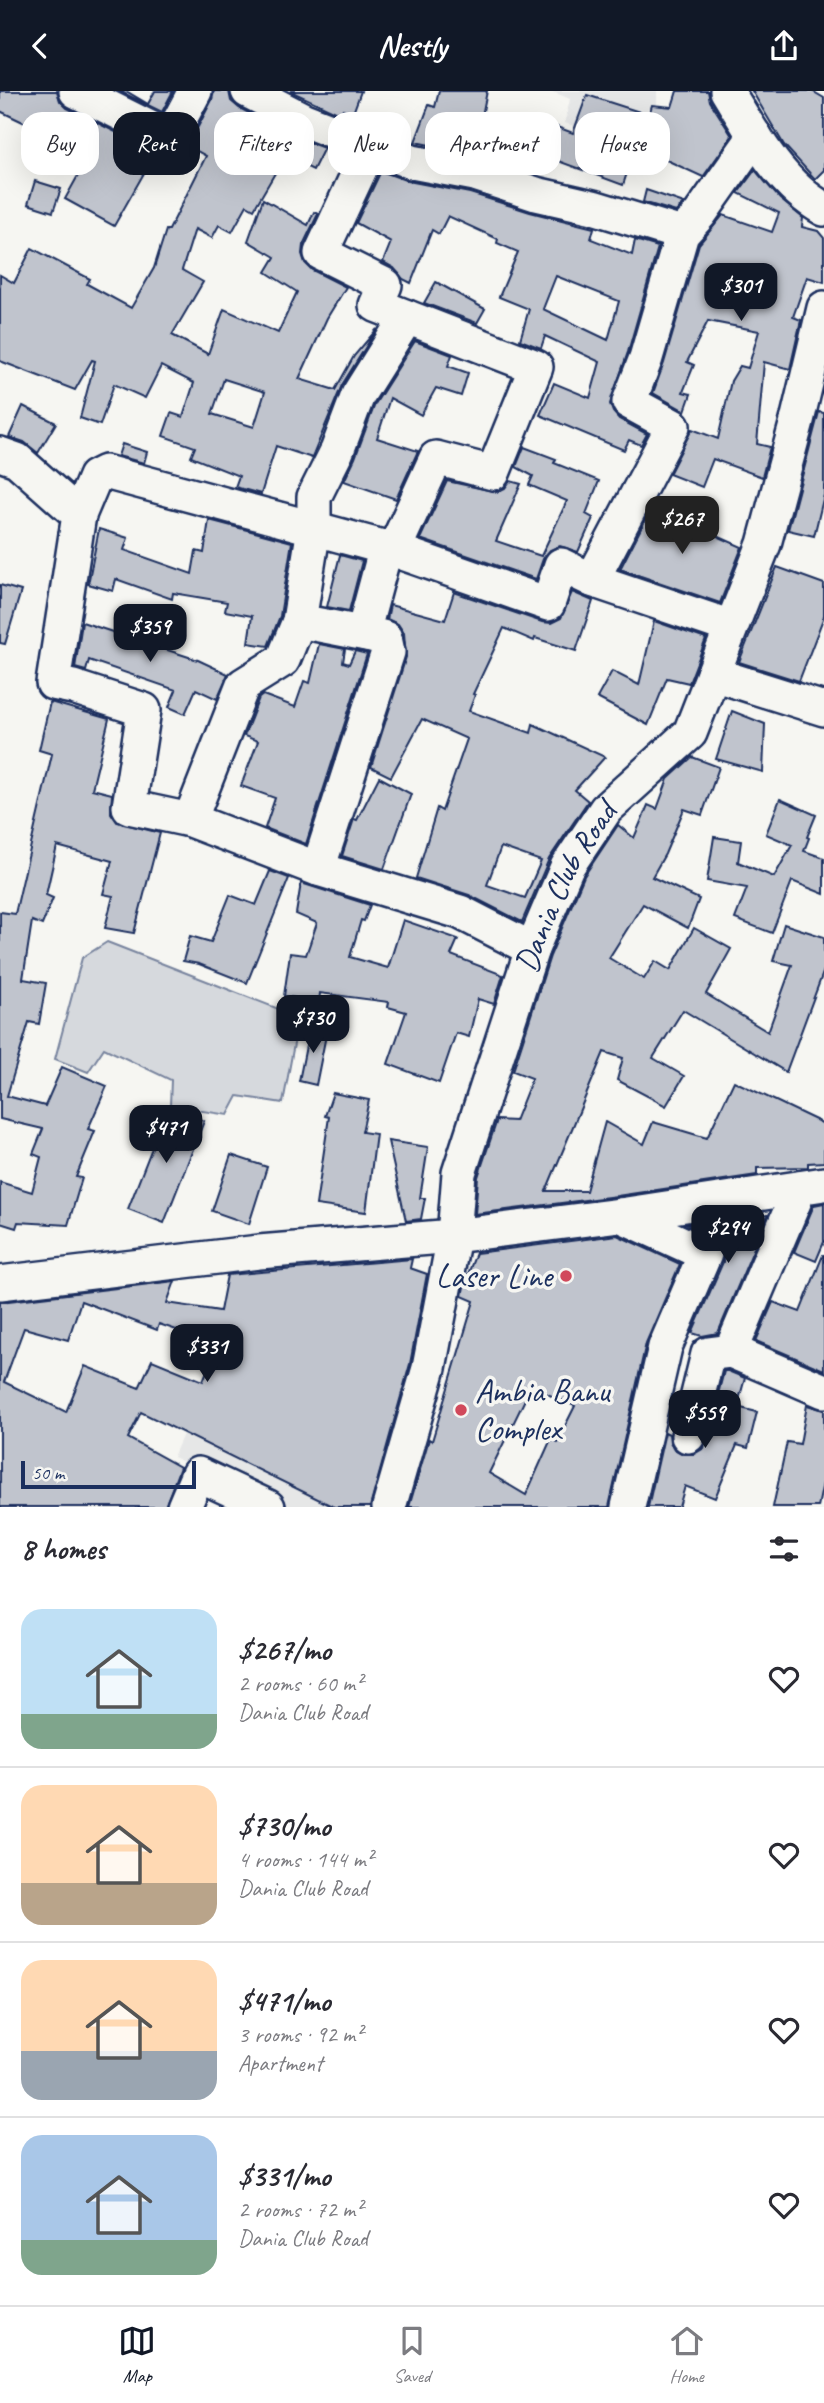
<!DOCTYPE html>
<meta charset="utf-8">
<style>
body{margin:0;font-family:Caveat,sans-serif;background:#f7f7f7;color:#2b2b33;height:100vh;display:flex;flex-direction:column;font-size:26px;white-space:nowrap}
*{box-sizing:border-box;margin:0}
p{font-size:23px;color:#7c7c81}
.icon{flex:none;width:38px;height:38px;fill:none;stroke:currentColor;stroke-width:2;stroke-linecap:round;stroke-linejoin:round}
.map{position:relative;height:1416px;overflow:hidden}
.details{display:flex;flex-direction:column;background:#fff;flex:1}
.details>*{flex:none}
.hud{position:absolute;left:21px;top:21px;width:782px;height:63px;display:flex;gap:14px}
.scale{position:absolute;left:21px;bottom:18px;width:175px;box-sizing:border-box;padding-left:7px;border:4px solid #1b2f5e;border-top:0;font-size:19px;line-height:24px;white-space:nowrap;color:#1b2f5e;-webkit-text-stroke:5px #f6f6f2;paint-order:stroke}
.price{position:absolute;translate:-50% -60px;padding:0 16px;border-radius:14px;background:#111827;color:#fff;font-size:23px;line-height:46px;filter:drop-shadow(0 2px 4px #0008)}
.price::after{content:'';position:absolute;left:50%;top:42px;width:21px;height:16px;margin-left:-10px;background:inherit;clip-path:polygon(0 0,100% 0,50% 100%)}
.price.active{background:#222;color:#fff}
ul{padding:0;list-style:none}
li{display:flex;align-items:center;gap:21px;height:175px;padding:0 21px}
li+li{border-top:2px solid #e1e1e2}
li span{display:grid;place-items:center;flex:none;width:196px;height:140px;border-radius:21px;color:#555}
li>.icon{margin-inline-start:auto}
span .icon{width:84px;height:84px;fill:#fffc;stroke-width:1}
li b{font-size:30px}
h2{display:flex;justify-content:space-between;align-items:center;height:84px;padding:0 21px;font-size:30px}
.pill{padding:0 24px;border-radius:21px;background:#fff;box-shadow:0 7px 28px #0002;font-size:24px;line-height:63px}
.pill.active{background:#111827;color:#fff}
header{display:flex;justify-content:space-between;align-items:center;height:91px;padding:0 21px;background:#111827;color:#fff;font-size:32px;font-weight:700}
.menu{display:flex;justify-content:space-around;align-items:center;height:98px;border-top:2px solid #e1e1e2;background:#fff;font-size:19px;color:#7c7c81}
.menu a{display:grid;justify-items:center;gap:4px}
.menu .active{color:#111827}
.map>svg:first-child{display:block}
.built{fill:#e6e7e7}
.green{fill:#d6d9dd;stroke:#78849e;stroke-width:2}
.building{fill:#c0c4cd;stroke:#1b2f5e;stroke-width:2;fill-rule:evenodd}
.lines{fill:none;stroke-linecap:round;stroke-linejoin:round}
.minor-casing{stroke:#1b2f5e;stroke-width:38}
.minor{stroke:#f6f6f2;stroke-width:33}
.poi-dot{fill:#d1495b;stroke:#f6f6f2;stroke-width:2.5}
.labels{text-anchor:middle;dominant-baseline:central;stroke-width:7;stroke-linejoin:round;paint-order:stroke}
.street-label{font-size:33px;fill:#1b2f5e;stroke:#f6f6f2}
.poi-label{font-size:33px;fill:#1b2f5e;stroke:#f6f6f2;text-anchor:end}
</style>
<header><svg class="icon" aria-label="back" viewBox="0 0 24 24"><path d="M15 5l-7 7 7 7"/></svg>Nestly<svg class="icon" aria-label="share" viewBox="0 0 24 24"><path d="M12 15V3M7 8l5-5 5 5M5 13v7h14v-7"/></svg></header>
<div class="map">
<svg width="824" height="1416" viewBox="0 0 824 1416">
<rect width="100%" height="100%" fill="#f6f6f2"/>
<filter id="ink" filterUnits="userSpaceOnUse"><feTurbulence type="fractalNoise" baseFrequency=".0143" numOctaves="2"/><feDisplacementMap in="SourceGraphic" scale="14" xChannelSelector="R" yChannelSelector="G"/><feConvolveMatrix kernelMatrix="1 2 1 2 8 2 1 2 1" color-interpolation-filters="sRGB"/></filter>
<g filter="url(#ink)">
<g class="built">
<polygon points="551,0 657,0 657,26 648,58 565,32 570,8"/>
<polygon points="197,1311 344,1379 333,1416 281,1416 173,1366"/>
</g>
<polygon class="green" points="107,851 299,926 283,1012 238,1005 228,1024 170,1015 171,989 104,957 88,981 55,968 82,867"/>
<g class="building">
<polygon points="0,0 57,0 60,10 67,17 156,61 114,135 65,108 90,63 0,20"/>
<polygon points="119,0 126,0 148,13 155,0 173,0 162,21"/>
<path d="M214 0H229L231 10 239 17 295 46 324 57 313 79 285 65 254 118 247 114 232 141 219 134 212 147 195 138 182 179 203 191 172 244 208 263 224 218 278 242 297 201 266 181 275 166 248 150 263 108 308 134 314 121 318 123 303 154 302 163 305 172 312 179 346 196 327 227 299 288 335 299 354 265 377 238 342 294 312 367 276 355 261 403 235 396 239 385 191 366 195 356 163 345 171 322 183 326 194 292 161 275 145 307 114 293 100 334 80 327 95 270 92 269 75 299 0 270V184L14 192 32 157 90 188 87 193 131 217 154 177 166 139H169L206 65 188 55 212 9ZM224 288 265 301 254 336 212 323Z"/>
<polygon points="290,0 361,0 353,22 343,18 340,23"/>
<polygon points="439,0 487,0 480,35 511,47 513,43 539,51 530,81 479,64 415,51 429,14 435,16"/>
<polygon points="677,0 708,0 710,10 732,45 703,86 636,55 623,94 547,66 557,36 573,42 587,4 649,24 652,14 672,16"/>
<polygon points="752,0 812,0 824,7 824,79 815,88 784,54"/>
<polygon points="755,79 780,108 803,127 802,136 818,140 824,147 824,191 807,186 793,226 801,229 790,278 764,271 757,353 770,356 762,386 713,368 702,396 669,383 692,338 718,348 731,290 740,275 748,277 759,240 708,230 687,271 694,274 683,301 691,303 685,320 653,302 664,272 699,153 723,124 772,141 779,122 738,102"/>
<path d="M381 80 408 90 470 102 530 121 594 137 591 148 632 164 635 149 658 156 628 261 610 313 613 321 619 328 647 343 641 354 629 349 624 359 540 324 554 292 590 307 600 271 545 245 541 257 520 249 529 218 499 206 518 161 497 152 498 148 448 125 439 143 432 139 411 192 403 188 394 177 383 171 391 151 356 132ZM556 185 619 210 608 249 543 218Z"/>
<polygon points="35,90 61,98 53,121 28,113"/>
<polygon points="646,99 684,112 676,121 643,111"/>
<polygon points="436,191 485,218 477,232 424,212"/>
<polygon points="415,250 452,264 448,275 468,282 461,305 436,297 421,324 390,307 377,347 418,360 396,408 344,390 355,367 375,313"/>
<polygon points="23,315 56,332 38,362 24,351 9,346"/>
<polygon points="819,321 824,322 824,404 814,445 788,439"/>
<polygon points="122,353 147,361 144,372 118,365"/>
<polygon points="524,356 556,368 554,372 599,390 586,423 593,427 578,461 560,455 550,459 543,468 536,488 420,448 447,390 497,401 505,397 510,390 521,393 496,450 541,465 567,410 529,394 533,385 516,376"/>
<polygon points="652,416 742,456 720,512 620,478"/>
<polygon points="209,429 292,451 280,525 268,555 248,552 252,525 225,520 227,511 173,502 172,508 116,488 113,500 88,493 99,438 128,447 124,459 192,483 196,460 204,462"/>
<polygon points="340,464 362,470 349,520 327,516"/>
<polygon points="777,476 824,493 824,525 799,590 739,571"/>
<polygon points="0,494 21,500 5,553 0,552"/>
<path d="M454 501 542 531 551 532 561 527 572 501 593 510 576 560 535 547 534 550 504 537 473 603 475 604 469 620 531 642 533 633 605 666 575 699 588 710 549 768 522 831 469 804 416 787 437 717 442 720 467 648 422 628 391 686 371 676 406 566 404 542 398 533 387 528 390 514 445 529ZM501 756 541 770 525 807 487 794Z"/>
<polygon points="654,530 706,548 689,592 667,587 648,634 597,607 612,580 639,594"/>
<polygon points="82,531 198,569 228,583 217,608 196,598 185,623 169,616 176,599 89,569 86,580 75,577"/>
<polygon points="319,553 345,558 343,571 349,573 355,560 367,563 306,753 265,737 275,707 241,695 258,650 244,645 259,607 263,604 295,616 304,590 310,592"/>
<polygon points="50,611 109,628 92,698 112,703 111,722 117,731 160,742 134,842 105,837 113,805 103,803 112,770 57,755 46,804 53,807 42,834 32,830 23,888 46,892 39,933 29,931 7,1005 45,1015 62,976 107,995 88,1038 95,1040 76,1086 82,1087 68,1134 18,1131 16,1137 0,1132 0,1091 32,1101 41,1066 33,1063 43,1038 0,1028 0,821 15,823 52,663 39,659"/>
<polygon points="732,620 765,633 763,681 716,668"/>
<polygon points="692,666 719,676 702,724 684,718 665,763 652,786 699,808 688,837 643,813 609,867 644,888 655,870 670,879 694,837 731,858 706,903 768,941 792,874 773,870 784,833 824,846 824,879 786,981 683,919 653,967 684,985 666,1015 617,989 623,967 604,961 546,1100 586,1100 605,1031 644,1053 653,1031 707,1047 734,990 824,1033 824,1071 808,1072 808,1076 757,1077 757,1084 617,1105 475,1123 478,1086 497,1029 515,1030 532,987 513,980 550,865 584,785 618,734 634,747 648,714 657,718 668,688"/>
<polygon points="379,686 411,703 384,778 342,765 354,728 357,729"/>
<polygon points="780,708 816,724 807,746 809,747 804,760 824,767 824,803 792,790 772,842 735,828 747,797 707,790 714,746 741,750 738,771 774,786 792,754 766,743"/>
<polygon points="270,780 289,787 247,892 199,873 183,870 190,845 211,851 230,804 256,814"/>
<polygon points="301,792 370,814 364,830 361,829 350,866 388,877 403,829 458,848 451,864 503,884 494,913 478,908 469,946 456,942 439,992 388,973 406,921 388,916 389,911 320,902 319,911 284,905 290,862 306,864 317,832 296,823"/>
<polygon points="310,935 327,939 316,994 299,990"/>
<polygon points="333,1002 369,1009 362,1041 376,1043 366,1121 316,1114 329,1026 325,1025"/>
<polygon points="168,1016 204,1030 164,1132 128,1118"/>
<polygon points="388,1050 428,1056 420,1107 425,1107 421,1128 406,1130"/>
<polygon points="231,1064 267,1076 249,1133 212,1120"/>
<polygon points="824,1112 824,1151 816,1170 794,1161 814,1114"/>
<polygon points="760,1122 760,1125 768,1124 718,1242 702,1245 692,1242 723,1171 724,1162 721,1152 714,1146 687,1133"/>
<path d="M617 1144 680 1173 646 1252 609 1416H409L429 1348 432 1350 474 1210 462 1205 465 1191 476 1162ZM531 1296 575 1315 557 1351 551 1348 526 1404 489 1382Z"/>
<polygon points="823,1164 824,1164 824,1279 756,1250 773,1211 800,1221"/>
<path d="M412 1168 410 1177 427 1183 410 1273 370 1416H334L141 1321 128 1347 180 1376 165 1416H0V1211L175 1190 167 1212 220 1220 227 1184ZM81 1210 157 1239 159 1233 218 1253 203 1290 152 1269 139 1297 85 1275 66 1321 4 1291 24 1237 68 1249Z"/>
<polygon points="724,1280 728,1280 745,1287 737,1316 757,1321 748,1357 737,1354 715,1407 685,1395 679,1416 648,1416 665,1341 669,1343 670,1351 674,1358 683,1363 694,1363 704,1357"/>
<polygon points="807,1314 824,1319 824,1387 818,1416 773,1416 787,1351 800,1353"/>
</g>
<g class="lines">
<defs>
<g id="minor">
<polyline points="76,0 170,47 195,0"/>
<polyline points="248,0 304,29 412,71 475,83 536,103 593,116 682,143"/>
<path d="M727 0C752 41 780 94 824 118"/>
<polyline points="371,55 321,162 385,194 376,214 536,276 493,382 436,367 394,459 548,513 561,474 592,489 731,536"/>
<polyline points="0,363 17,369 79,424 53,592 73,596 144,619 129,716 190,729 318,778 460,821 532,858"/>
<polyline points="79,424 95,386 105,381 394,459"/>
<polyline points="592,489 673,335 629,311 646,267 682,143 700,123 755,45"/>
<polyline points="382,546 299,530 314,437 314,406 337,360 358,304 407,226"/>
<polyline points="713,583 824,618"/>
<polyline points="190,729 243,594 283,569 299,530"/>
<polyline points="318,778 388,561 385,547 363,542 386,456"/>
<polyline points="800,1097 731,1260 824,1300"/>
<polyline points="620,1124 705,1163 665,1256 628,1416"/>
<polyline points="0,1192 259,1161 454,1145 620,1124 824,1093"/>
<polyline points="688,1345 708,1263 731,1260"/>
<polyline points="184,1416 198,1383 268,1416"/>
<path id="s1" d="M389 1416 429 1277 454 1145 459 1082 532 858 567 776 606 718 690 642 764 453 797 330 824 217"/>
</g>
</defs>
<use href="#minor" class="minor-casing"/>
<use href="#minor" class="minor"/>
</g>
</g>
<g class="poi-dot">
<circle cx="566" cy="1185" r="7"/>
<circle cx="461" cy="1319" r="7"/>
</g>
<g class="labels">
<g class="street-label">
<text stroke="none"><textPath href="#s1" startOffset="648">Dania Club Road</textPath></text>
</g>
<g class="poi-label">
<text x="552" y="1185">Laser Line</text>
<text x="475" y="1300" text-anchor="start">Ambia Banu<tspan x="475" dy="38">Complex</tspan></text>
</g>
</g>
</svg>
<div class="scale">50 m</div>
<b class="price" style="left:741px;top:232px">$301</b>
<b class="price active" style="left:682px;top:465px">$267</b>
<b class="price" style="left:150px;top:573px">$359</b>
<b class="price" style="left:313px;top:964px">$730</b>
<b class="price" style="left:166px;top:1074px">$471</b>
<b class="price" style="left:728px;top:1174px">$294</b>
<b class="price" style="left:207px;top:1293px">$331</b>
<b class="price" style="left:705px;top:1359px">$559</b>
<div class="hud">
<a class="pill">Buy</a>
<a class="pill active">Rent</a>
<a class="pill">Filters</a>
<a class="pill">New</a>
<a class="pill">Apartment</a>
<a class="pill">House</a>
</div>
</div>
<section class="details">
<h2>8 homes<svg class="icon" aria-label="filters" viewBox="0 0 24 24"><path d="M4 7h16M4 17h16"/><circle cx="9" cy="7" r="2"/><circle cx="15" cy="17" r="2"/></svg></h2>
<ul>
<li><span style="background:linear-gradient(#bfe0f5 75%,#7fa58c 0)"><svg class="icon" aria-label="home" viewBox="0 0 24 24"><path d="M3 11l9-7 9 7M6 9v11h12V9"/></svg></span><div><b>$267/mo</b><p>2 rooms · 60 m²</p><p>Dania Club Road</p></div><svg class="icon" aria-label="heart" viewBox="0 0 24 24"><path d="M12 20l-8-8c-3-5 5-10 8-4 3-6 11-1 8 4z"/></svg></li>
<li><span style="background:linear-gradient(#ffd9b3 70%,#b9a48a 0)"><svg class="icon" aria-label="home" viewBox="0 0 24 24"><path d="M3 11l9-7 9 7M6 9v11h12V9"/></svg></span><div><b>$730/mo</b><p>4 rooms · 144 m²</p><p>Dania Club Road</p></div><svg class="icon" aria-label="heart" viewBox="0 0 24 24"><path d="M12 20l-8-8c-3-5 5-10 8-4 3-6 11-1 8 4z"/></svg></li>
<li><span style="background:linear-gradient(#ffd9b3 65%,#9aa5b1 0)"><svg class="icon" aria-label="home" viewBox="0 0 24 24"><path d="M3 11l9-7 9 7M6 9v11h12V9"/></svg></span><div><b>$471/mo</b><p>3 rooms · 92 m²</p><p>Apartment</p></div><svg class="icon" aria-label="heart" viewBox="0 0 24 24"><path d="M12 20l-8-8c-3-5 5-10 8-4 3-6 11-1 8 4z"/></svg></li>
<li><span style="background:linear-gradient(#a9c7e8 75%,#7fa58c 0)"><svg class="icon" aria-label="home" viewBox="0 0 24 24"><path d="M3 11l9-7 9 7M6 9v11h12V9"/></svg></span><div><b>$331/mo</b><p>2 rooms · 72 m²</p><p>Dania Club Road</p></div><svg class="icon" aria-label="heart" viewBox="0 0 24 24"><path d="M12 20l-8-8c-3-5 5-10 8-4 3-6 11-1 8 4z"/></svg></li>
</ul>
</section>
<nav class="menu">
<a class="active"><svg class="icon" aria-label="map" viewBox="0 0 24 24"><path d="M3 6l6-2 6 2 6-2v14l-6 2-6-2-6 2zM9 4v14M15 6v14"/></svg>Map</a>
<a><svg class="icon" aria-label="saved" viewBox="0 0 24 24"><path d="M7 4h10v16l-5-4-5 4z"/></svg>Saved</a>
<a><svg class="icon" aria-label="home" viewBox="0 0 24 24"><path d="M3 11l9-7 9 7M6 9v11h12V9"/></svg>Home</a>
</nav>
